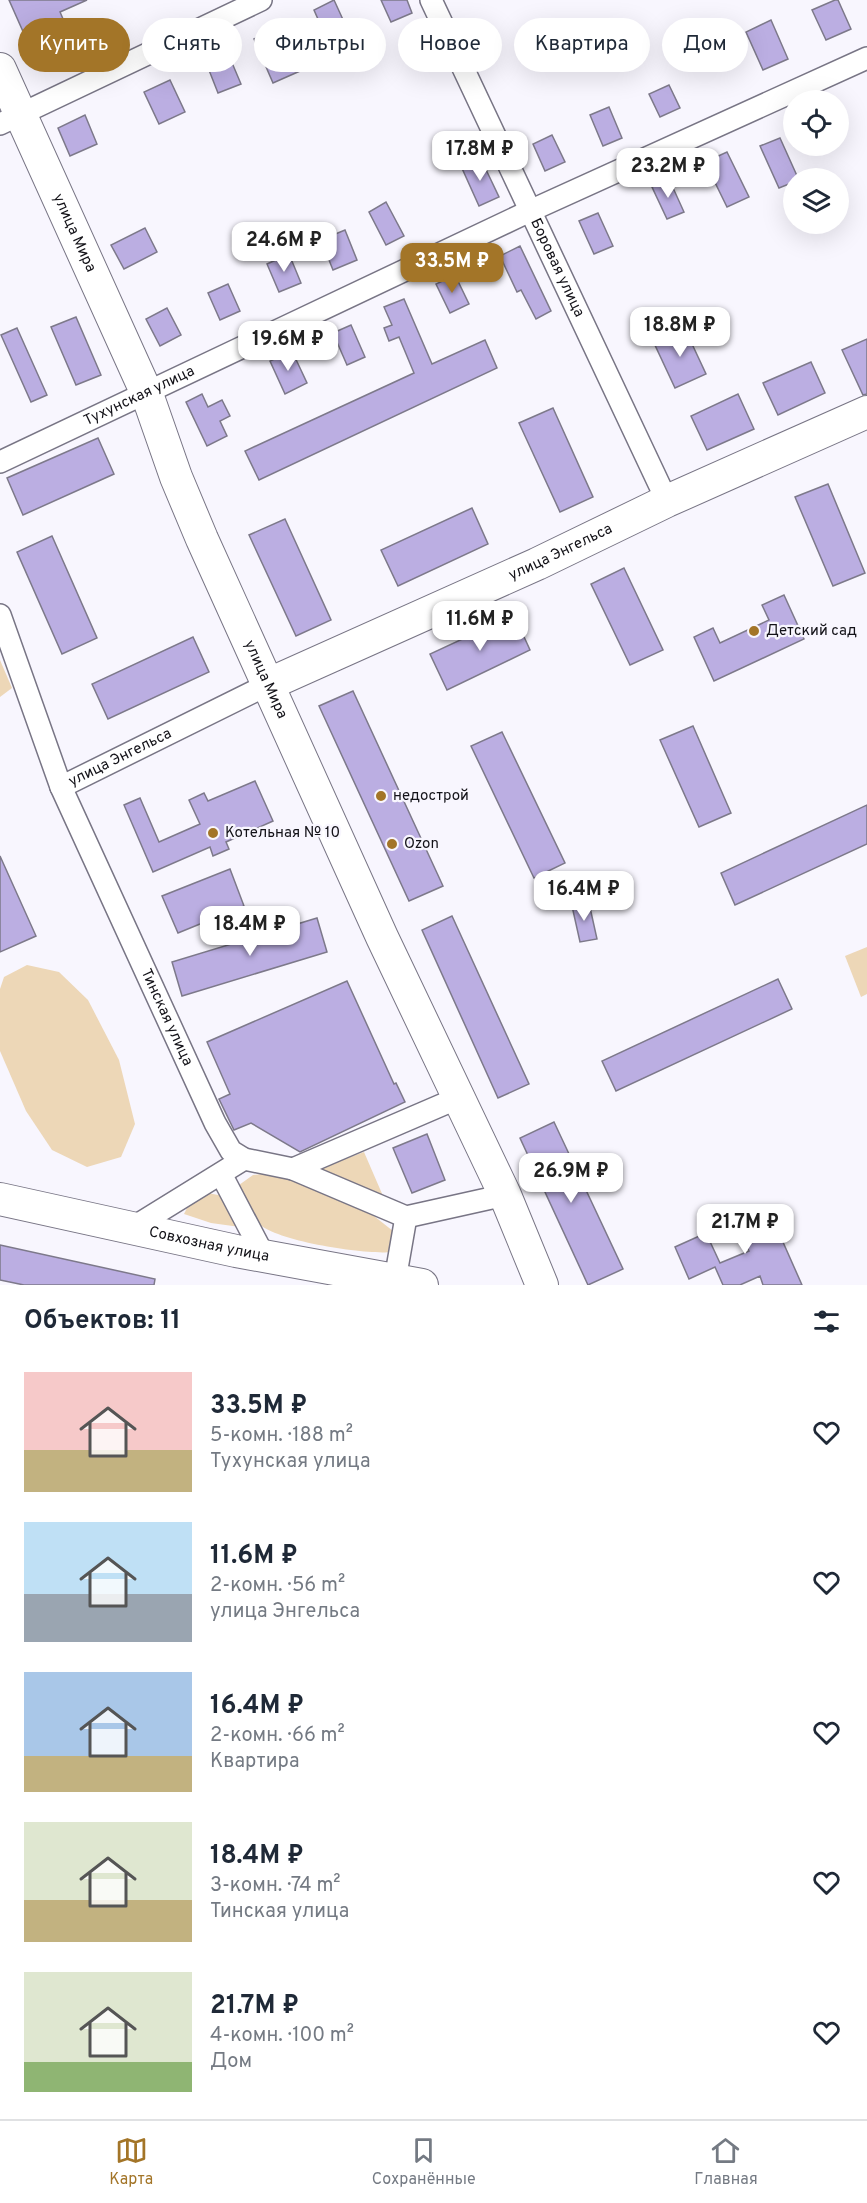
<!DOCTYPE html>
<html lang="ru">
<meta charset="utf-8">
<style>
body{margin:0;font-family:Overpass,sans-serif;background:#f6f6f7;color:#1f2937;height:100vh;display:flex;flex-direction:column;font-size:22px;white-space:nowrap}
*{box-sizing:border-box;margin:0}
p{font-size:20px;color:#747a83}
.icon{flex:none;width:33px;height:33px;fill:none;stroke:currentColor;stroke-width:2;stroke-linecap:round;stroke-linejoin:round}
.map{position:relative;height:1285px;overflow:hidden}
.panel{display:flex;flex-direction:column;background:#fff;flex:1}
.panel>*{flex:none}
.banner{position:absolute;left:18px;top:18px;width:831px;height:54px;display:flex;gap:12px}
.buttons{position:absolute;left:783px;top:90px;display:grid;gap:12px}
.buttons a{display:grid;place-items:center;width:66px;height:66px;border-radius:50%;background:#fff;box-shadow:0 6px 24px #0002;font-size:30px}
.price{position:absolute;translate:-50% -51px;padding:0 14px;border-radius:12px;background:#fff;color:#222;font-size:20px;line-height:39px;filter:drop-shadow(0 2px 3px #0008)}
.price::after{content:'';position:absolute;left:50%;top:36px;width:18px;height:14px;margin-left:-9px;background:inherit;clip-path:polygon(0 0,100% 0,50% 100%)}
.price.selected{background:#a37528;color:#fff}
ul{padding:0;list-style:none}
li{display:flex;align-items:center;gap:18px;height:150px;padding:0 24px}
li span{display:grid;place-items:center;flex:none;width:168px;height:120px;border-radius:0px;color:#555}
li>.icon{margin-inline-start:auto}
span .icon{width:72px;height:72px;fill:#fffc;stroke-width:1}
li b{font-size:26px}
h2{display:flex;justify-content:space-between;align-items:center;height:72px;padding:0 24px;font-size:26px}
.chip{padding:0 21px;border-radius:27px;background:#fff;box-shadow:0 6px 24px #0002;font-size:21px;line-height:54px}
.chip.selected{background:#a37528;color:#fff}
.menu{display:flex;justify-content:space-around;align-items:center;height:84px;border-top:2px solid #e0e1e3;background:#fff;font-size:16px;color:#747a83}
.menu a{display:grid;justify-items:center;gap:3px}
.menu .selected{color:#a37528}
.map>svg:first-child{display:block}
.green{fill:#edd7b7}
.building{fill:#bbaee2;stroke:#7d798a;stroke-width:1.5}
.lines{fill:none;stroke-linecap:round;stroke-linejoin:round}
.street-casing{stroke:#787585;stroke-width:24}
.secondary-casing{stroke:#787585;stroke-width:34}
.street{stroke:#fff;stroke-width:21}
.secondary{stroke:#fff;stroke-width:32}
.poi-dot{fill:#a37528;stroke:#f8f6fe;stroke-width:2}
.labels{text-anchor:middle;dominant-baseline:central;stroke-width:4.5;stroke-linejoin:round;paint-order:stroke}
.street-label{font-size:15px;fill:#131218;stroke:#f8f6fe}
.poi-label{font-size:15px;fill:#131218;stroke:#f8f6fe;text-anchor:start}
</style>
<div class="map">
<svg width="867" height="1285" viewBox="0 0 867 1285">
<rect width="100%" height="100%" fill="#f8f6fe"/>
<g class="green">
<polygon points="0,660 12,688 0,697"/>
<polygon points="867,947 867,994 861,997 845,956"/>
<polygon points="27,965 59,972 88,1000 119,1060 135,1124 121,1157 87,1167 52,1150 26,1111 0,1051 0,989 4,977"/>
<polygon points="364,1152 383,1196 307,1166 337,1162"/>
<path d="M278 1172 360 1205 393 1231 391 1252C366 1255 273 1241 257 1222 249 1213 245 1196 239 1185L253 1175Z"/>
<polygon points="207,1193 224,1196 240,1227 211,1223 184,1214 190,1202"/>
</g>
<g class="building">
<polygon points="9,0 87,0 60,12 71,37 33,54"/>
<polygon points="334,0 350,35 329,44 314,10"/>
<polygon points="381,0 407,0 412,13 391,22"/>
<polygon points="835,0 838,0 851,29 826,40 812,10"/>
<polygon points="771,20 788,59 763,70 746,32"/>
<polygon points="281,27 300,71 273,83 254,39"/>
<polygon points="227,51 241,84 218,93 205,60"/>
<polygon points="170,80 185,112 159,124 144,92"/>
<polygon points="669,85 680,108 660,117 649,94"/>
<polygon points="609,107 622,138 603,146 590,115"/>
<polygon points="85,115 97,144 70,156 58,128"/>
<polygon points="552,135 565,162 545,171 533,144"/>
<polygon points="780,138 798,178 794,178 794,182 779,188 760,146"/>
<polygon points="727,152 749,197 727,207 705,162"/>
<polygon points="480,157 499,197 479,206 461,166"/>
<polygon points="669,179 684,212 667,219 652,187"/>
<polygon points="386,202 404,236 386,245 369,212"/>
<polygon points="598,213 613,246 594,254 579,221"/>
<polygon points="145,228 157,252 124,269 111,245"/>
<polygon points="345,230 357,260 333,270 321,240"/>
<polygon points="520,246 551,311 536,319 521,290 517,292 500,256"/>
<polygon points="289,254 301,283 279,292 267,264"/>
<polygon points="455,275 469,304 450,313 436,284"/>
<polygon points="228,284 240,311 220,320 208,293"/>
<polygon points="404,299 432,364 485,340 497,368 259,480 245,451 414,373 399,337 389,341 384,328 392,325 384,307"/>
<polygon points="167,308 181,335 160,346 146,319"/>
<polygon points="76,317 101,375 76,385 51,327"/>
<polygon points="351,325 365,357 347,365 333,333"/>
<polygon points="17,328 47,395 31,402 1,335"/>
<polygon points="685,329 706,374 675,388 654,343"/>
<polygon points="867,339 867,394 863,395 842,350"/>
<polygon points="292,351 307,383 285,394 270,361"/>
<polygon points="811,362 825,393 778,415 763,383"/>
<polygon points="202,394 208,407 222,400 230,416 220,421 227,436 207,446 186,402"/>
<polygon points="738,394 754,429 707,450 691,416"/>
<polygon points="553,408 593,497 560,512 519,423"/>
<polygon points="98,438 114,474 23,515 7,478"/>
<polygon points="828,484 865,573 833,586 795,497"/>
<polygon points="472,508 488,544 398,586 381,550"/>
<polygon points="285,519 331,620 296,636 249,535"/>
<polygon points="52,536 97,638 62,654 17,552"/>
<polygon points="624,568 663,650 630,665 591,584"/>
<polygon points="784,595 804,639 714,681 694,637 713,628 720,643 769,620 762,605"/>
<polygon points="514,615 530,650 447,690 430,654"/>
<polygon points="193,637 209,672 108,719 92,684"/>
<polygon points="353,691 443,886 409,901 319,706"/>
<polygon points="693,726 731,813 699,827 660,740"/>
<polygon points="502,732 565,863 534,878 471,746"/>
<polygon points="255,781 273,821 226,842 229,849 213,856 210,847 153,872 124,805 140,798 159,842 200,824 189,800 204,793 208,801"/>
<polygon points="867,805 867,844 735,905 721,873"/>
<polygon points="0,856 36,936 0,952"/>
<polygon points="230,869 244,906 178,933 162,896"/>
<polygon points="589,903 597,939 580,942 572,906"/>
<polygon points="452,916 529,1084 498,1098 422,930"/>
<polygon points="317,918 327,952 182,996 172,962"/>
<polygon points="778,979 792,1009 616,1091 602,1061"/>
<polygon points="347,981 394,1084 396,1083 405,1102 300,1152 251,1123 234,1130 219,1099 230,1094 207,1042"/>
<polygon points="554,1122 623,1269 588,1285 520,1138"/>
<polygon points="427,1134 445,1180 412,1193 393,1148"/>
<polygon points="767,1206 802,1285 763,1285 760,1276 740,1285 723,1285 715,1267 689,1279 675,1247 706,1233 720,1263 749,1251 735,1220"/>
<polygon points="0,1245 155,1279 154,1285 24,1285 0,1280"/>
</g>
<g class="lines">
<defs>
<g id="street">
<path id="s1" d="M431 0 667 501"/>
<polyline points="0,124 261,0"/>
<path id="s2" d="M0 462 532 210 867 58"/>
<path id="s3" d="M0 615 61 787 215 1123 231 1151 244 1159 293 1169 406 1217 505 1195"/>
<path id="s4" d="M61 787 269 684"/>
<polyline points="293,1169 458,1098"/>
<polyline points="221,1174 264,1256"/>
<polyline points="134,1227 244,1159"/>
<polyline points="395,1280 406,1217"/>
</g>
<g id="secondary">
<path id="s5" d="M0 69 147 394 176 477 202 539 382 937 505 1195 542 1285"/>
<path id="s6" d="M269 684 537 564 667 501 867 412"/>
<path id="s7" d="M0 1199 236 1251 422 1285"/>
</g>
</defs>
<use href="#street" class="street-casing"/>
<use href="#secondary" class="secondary-casing"/>
<use href="#street" class="street"/>
<use href="#secondary" class="secondary"/>
</g>
<g class="poi-dot">
<circle cx="754" cy="631" r="6"/>
<circle cx="381" cy="796" r="6"/>
<circle cx="213" cy="833" r="6"/>
<circle cx="392" cy="844" r="6"/>
</g>
<g class="labels">
<g class="street-label">
<text stroke="none"><textPath href="#s5" startOffset="180">улица Мира</textPath></text>
<text stroke="none"><textPath href="#s1" startOffset="296">Боровая улица</textPath></text>
<text stroke="none"><textPath href="#s2" startOffset="154">Тухунская улица</textPath></text>
<text stroke="none"><textPath href="#s6" startOffset="320">улица Энгельса</textPath></text>
<text stroke="none"><textPath href="#s5" startOffset="666">улица Мира</textPath></text>
<text stroke="none"><textPath href="#s4" startOffset="66">улица Энгельса</textPath></text>
<text stroke="none"><textPath href="#s3" startOffset="436">Тинская улица</textPath></text>
<text stroke="none"><textPath href="#s7" startOffset="214">Совхозная улица</textPath></text>
</g>
<g class="poi-label">
<text x="766" y="631">Детский сад</text>
<text x="393" y="796">недострой</text>
<text x="225" y="833">Котельная № 10</text>
<text x="404" y="844">Ozon</text>
</g>
</g>
</svg>
<div class="buttons">
<a><svg class="icon" aria-label="locate" viewBox="0 0 24 24"><circle cx="12" cy="12" r="6"/><path d="M12 2v4M12 18v4M2 12h4M18 12h4"/></svg></a>
<a><svg class="icon" aria-label="layers" viewBox="0 0 24 24"><path d="M12 4l9 5-9 5-9-5zM3 14l9 5 9-5"/></svg></a>
</div>
<b class="price" style="left:480px;top:182px">17.8M ₽</b>
<b class="price" style="left:668px;top:199px">23.2M ₽</b>
<b class="price" style="left:284px;top:273px">24.6M ₽</b>
<b class="price selected" style="left:452px;top:294px">33.5M ₽</b>
<b class="price" style="left:680px;top:358px">18.8M ₽</b>
<b class="price" style="left:288px;top:372px">19.6M ₽</b>
<b class="price" style="left:480px;top:652px">11.6M ₽</b>
<b class="price" style="left:584px;top:922px">16.4M ₽</b>
<b class="price" style="left:250px;top:957px">18.4M ₽</b>
<b class="price" style="left:571px;top:1204px">26.9M ₽</b>
<b class="price" style="left:745px;top:1255px">21.7M ₽</b>
<div class="banner">
<a class="chip selected">Купить</a>
<a class="chip">Снять</a>
<a class="chip">Фильтры</a>
<a class="chip">Новое</a>
<a class="chip">Квартира</a>
<a class="chip">Дом</a>
</div>
</div>
<section class="panel">
<h2>Объектов: 11<svg class="icon" aria-label="filters" viewBox="0 0 24 24"><path d="M4 7h16M4 17h16"/><circle cx="9" cy="7" r="2"/><circle cx="15" cy="17" r="2"/></svg></h2>
<ul>
<li><span style="background:linear-gradient(#f6c9c9 65%,#c2b280 0)"><svg class="icon" aria-label="home" viewBox="0 0 24 24"><path d="M3 11l9-7 9 7M6 9v11h12V9"/></svg></span><div><b>33.5M ₽</b><p>5-комн. · 188 m²</p><p>Тухунская улица</p></div><svg class="icon" aria-label="heart" viewBox="0 0 24 24"><path d="M12 20l-8-8c-3-5 5-10 8-4 3-6 11-1 8 4z"/></svg></li>
<li><span style="background:linear-gradient(#bfe0f5 60%,#9aa5b1 0)"><svg class="icon" aria-label="home" viewBox="0 0 24 24"><path d="M3 11l9-7 9 7M6 9v11h12V9"/></svg></span><div><b>11.6M ₽</b><p>2-комн. · 56 m²</p><p>улица Энгельса</p></div><svg class="icon" aria-label="heart" viewBox="0 0 24 24"><path d="M12 20l-8-8c-3-5 5-10 8-4 3-6 11-1 8 4z"/></svg></li>
<li><span style="background:linear-gradient(#a9c7e8 70%,#c2b280 0)"><svg class="icon" aria-label="home" viewBox="0 0 24 24"><path d="M3 11l9-7 9 7M6 9v11h12V9"/></svg></span><div><b>16.4M ₽</b><p>2-комн. · 66 m²</p><p>Квартира</p></div><svg class="icon" aria-label="heart" viewBox="0 0 24 24"><path d="M12 20l-8-8c-3-5 5-10 8-4 3-6 11-1 8 4z"/></svg></li>
<li><span style="background:linear-gradient(#dfe7d0 65%,#c2b280 0)"><svg class="icon" aria-label="home" viewBox="0 0 24 24"><path d="M3 11l9-7 9 7M6 9v11h12V9"/></svg></span><div><b>18.4M ₽</b><p>3-комн. · 74 m²</p><p>Тинская улица</p></div><svg class="icon" aria-label="heart" viewBox="0 0 24 24"><path d="M12 20l-8-8c-3-5 5-10 8-4 3-6 11-1 8 4z"/></svg></li>
<li><span style="background:linear-gradient(#dfe7d0 75%,#8fb573 0)"><svg class="icon" aria-label="home" viewBox="0 0 24 24"><path d="M3 11l9-7 9 7M6 9v11h12V9"/></svg></span><div><b>21.7M ₽</b><p>4-комн. · 100 m²</p><p>Дом</p></div><svg class="icon" aria-label="heart" viewBox="0 0 24 24"><path d="M12 20l-8-8c-3-5 5-10 8-4 3-6 11-1 8 4z"/></svg></li>
</ul>
</section>
<nav class="menu">
<a class="selected"><svg class="icon" aria-label="map" viewBox="0 0 24 24"><path d="M3 6l6-2 6 2 6-2v14l-6 2-6-2-6 2zM9 4v14M15 6v14"/></svg>Карта</a>
<a><svg class="icon" aria-label="saved" viewBox="0 0 24 24"><path d="M7 4h10v16l-5-4-5 4z"/></svg>Сохранённые</a>
<a><svg class="icon" aria-label="home" viewBox="0 0 24 24"><path d="M3 11l9-7 9 7M6 9v11h12V9"/></svg>Главная</a>
</nav>
